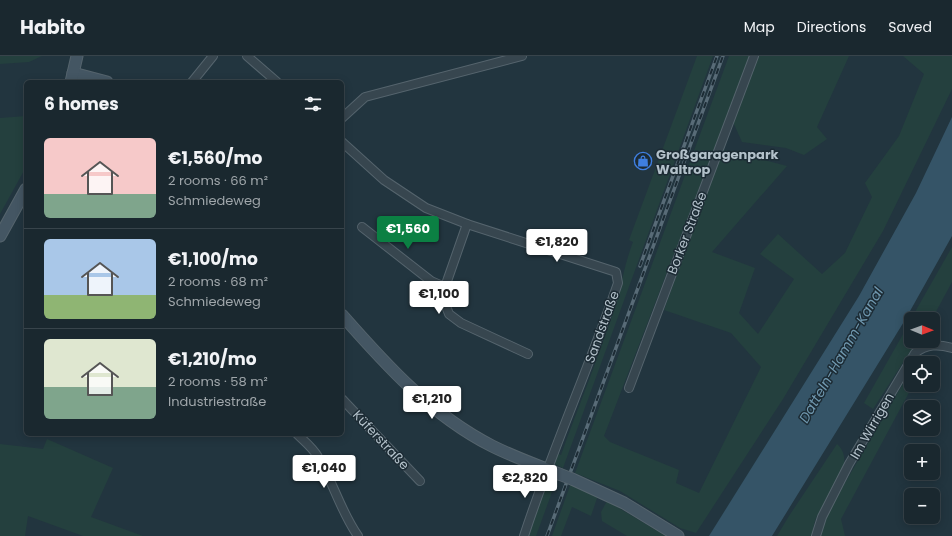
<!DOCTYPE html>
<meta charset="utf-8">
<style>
body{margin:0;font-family:Poppins,sans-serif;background:#27343b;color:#f1f3f6;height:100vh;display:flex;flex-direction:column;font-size:15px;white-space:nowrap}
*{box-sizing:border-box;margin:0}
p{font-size:13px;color:#9fa6aa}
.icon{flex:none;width:22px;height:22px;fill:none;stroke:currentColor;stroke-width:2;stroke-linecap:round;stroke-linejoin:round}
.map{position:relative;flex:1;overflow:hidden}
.sheet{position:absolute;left:24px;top:24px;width:320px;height:356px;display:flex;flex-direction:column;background:#1a282f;border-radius:6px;box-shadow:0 2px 10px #0003,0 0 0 1px #38444b}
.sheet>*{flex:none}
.needle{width:26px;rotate:91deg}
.tools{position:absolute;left:904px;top:256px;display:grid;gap:8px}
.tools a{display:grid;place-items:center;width:36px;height:36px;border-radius:6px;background:#1a282f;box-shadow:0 2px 10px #0003,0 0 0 1px #38444b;font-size:20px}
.price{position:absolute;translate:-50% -34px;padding:0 9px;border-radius:4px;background:#fff;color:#222;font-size:13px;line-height:26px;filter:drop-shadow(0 1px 2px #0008)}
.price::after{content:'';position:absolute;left:50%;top:24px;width:12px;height:9px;margin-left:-6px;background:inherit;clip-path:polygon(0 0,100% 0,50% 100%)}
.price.active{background:#0b8043;color:#fff}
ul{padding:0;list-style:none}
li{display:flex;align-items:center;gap:12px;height:100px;padding:0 20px}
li+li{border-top:1px solid #38444b}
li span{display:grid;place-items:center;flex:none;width:112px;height:80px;border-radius:6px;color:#555}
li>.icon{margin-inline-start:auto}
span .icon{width:48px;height:48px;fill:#fffc;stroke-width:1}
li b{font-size:17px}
h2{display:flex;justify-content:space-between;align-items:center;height:48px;padding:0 20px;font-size:17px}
header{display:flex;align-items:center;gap:24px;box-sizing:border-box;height:56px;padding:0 20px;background:#1a282f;border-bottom:1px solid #38444b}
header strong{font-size:19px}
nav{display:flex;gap:22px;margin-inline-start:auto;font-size:14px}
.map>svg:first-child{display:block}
.green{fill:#24403e}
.water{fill:#355467}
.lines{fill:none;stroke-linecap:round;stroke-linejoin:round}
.minor-casing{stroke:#55646d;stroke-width:10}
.secondary-casing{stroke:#55646d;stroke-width:13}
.minor{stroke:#37464f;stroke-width:8}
.secondary{stroke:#445663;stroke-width:11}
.rail-casing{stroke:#586b77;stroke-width:3.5}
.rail{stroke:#1c2b34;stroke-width:2;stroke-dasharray:6;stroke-linecap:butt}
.secondary-bridge-casing{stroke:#55646d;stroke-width:13;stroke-linecap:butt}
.secondary-bridge{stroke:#445663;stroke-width:11}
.labels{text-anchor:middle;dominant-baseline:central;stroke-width:3;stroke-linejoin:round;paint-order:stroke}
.poi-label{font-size:13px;font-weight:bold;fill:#b3c1ca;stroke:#1c2b34;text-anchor:start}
.street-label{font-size:13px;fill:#b3c1ca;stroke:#1c2b34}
.water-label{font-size:14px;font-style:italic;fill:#7098af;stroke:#1c2b34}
</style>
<header>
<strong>Habito</strong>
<nav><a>Map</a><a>Directions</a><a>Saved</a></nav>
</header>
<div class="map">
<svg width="952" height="480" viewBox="0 0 952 480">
<rect width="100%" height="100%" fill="#22353f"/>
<g class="green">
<polygon points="0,0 42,0 29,6 0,8"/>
<path d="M697 0H713L563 412 554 408 556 397 561 399C578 352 597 305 613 257 621 233 624 209 633 186L629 184Z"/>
<polygon points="729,0 750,0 604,380 610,386 679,414 676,427 699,437 761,311 731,277 664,254 722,93 787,110 712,196 755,212 739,257 758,278 794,223 760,198 778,178 822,218 845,197 872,141 865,127 899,80 924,18 903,0 952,0 952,33 883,175 783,343 696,477 680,472 620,435 575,417"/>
<polygon points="758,0 849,0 817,71 827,83 804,99 786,92 742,86 733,66"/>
<polygon points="26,60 26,111 0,158 0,62"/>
<polygon points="952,191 952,226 932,263 911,263"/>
<polygon points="911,264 911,285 917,285 873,353 864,347"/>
<polygon points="911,314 911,329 913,329 841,463 845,480 821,480 825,461"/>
<polygon points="47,383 113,412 91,461 143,480 83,480 28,460 25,480 0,480 0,388 43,393"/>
<path d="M837 388C859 407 825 444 816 462 814 467 813 474 812 480H777L789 460Z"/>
<polygon points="550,421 552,436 536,480 526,480 543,432"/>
<polygon points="571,427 598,439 591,460 572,451 561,480 552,480"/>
<polygon points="607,445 666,480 627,480 602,465 601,456"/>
</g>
<polygon class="water" points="952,61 952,180 905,264 772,480 709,480 859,240 916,137"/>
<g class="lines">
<defs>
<g id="minor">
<polyline points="247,0 277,26"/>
<polyline points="192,26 213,0"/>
<polyline points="342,62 365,41 522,0"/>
<path d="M342 86 384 124 426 152 467 168 616 216 618 227C589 312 552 394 524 480"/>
<polyline points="467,168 445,231 444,245 449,258 461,267 528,298"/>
<polyline points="362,171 431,225 445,231"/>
<polyline points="629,332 754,0"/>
<polyline points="342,343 420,425"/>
<path d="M297 378C304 385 313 392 318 401 333 426 341 456 358 480"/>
<path d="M816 480 822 461 849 408 915 297C927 288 938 288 952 292"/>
</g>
<g id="secondary">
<polyline points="73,17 107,26"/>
<polyline points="71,26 77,0"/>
<polyline points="0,180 26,133"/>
<path d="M342 259C386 309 431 359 492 390 514 401 537 409 559 418"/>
<polyline points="572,423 624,447 678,480"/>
</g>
</defs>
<use href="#minor" class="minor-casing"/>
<use href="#secondary" class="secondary-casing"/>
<use href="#minor" class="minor"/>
<use href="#secondary" class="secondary"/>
<defs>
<g id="rail">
<polyline points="640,210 717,0"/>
<polyline points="547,480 723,0"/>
</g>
</defs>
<use href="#rail" class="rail-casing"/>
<use href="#rail" class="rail"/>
<defs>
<polyline id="secondary-bridge" points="559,418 572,423"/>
</defs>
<use href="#secondary-bridge" class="secondary-bridge-casing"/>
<use href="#secondary-bridge" class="secondary-bridge"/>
</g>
<defs>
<symbol id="shop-ring" viewBox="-11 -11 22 22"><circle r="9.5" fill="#1c2b34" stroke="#3f7fe0" stroke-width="1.5"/><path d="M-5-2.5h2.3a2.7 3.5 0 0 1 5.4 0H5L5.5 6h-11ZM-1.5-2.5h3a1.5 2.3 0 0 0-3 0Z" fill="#3f7fe0"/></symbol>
</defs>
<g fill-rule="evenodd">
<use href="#shop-ring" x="633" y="95" width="20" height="20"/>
</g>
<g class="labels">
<g class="poi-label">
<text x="656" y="98">Großgaragenpark<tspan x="656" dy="15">Waltrop</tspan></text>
</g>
<g class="street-label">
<text transform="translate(687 177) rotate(-69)">Borker Straße</text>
<text transform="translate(602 271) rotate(-70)">Sandstraße</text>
<text transform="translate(872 370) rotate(-60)">Im Wirrigen</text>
<text transform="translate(381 384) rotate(47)">Küferstraße</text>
</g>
<g class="water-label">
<text transform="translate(841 299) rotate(-60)">Datteln-Hamm-Kanal</text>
</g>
</g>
</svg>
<div class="tools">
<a><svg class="needle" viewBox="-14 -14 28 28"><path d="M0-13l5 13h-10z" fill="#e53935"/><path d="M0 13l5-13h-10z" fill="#9fa6aa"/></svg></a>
<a><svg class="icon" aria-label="locate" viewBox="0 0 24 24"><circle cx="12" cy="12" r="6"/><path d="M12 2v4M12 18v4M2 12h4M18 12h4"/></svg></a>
<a><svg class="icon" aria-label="layers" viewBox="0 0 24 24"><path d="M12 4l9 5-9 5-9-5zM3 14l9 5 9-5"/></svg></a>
<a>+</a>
<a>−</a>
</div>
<b class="price active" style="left:408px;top:194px">€1,560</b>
<b class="price" style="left:557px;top:207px">€1,820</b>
<b class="price" style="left:439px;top:259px">€1,100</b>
<b class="price" style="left:432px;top:364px">€1,210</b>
<b class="price" style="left:324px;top:433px">€1,040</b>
<b class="price" style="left:525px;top:443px">€2,820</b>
<section class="sheet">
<h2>6 homes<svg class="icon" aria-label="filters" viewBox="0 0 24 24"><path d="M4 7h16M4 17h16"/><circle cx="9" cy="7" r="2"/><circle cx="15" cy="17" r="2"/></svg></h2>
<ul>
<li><span style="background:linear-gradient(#f6c9c9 70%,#7fa58c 0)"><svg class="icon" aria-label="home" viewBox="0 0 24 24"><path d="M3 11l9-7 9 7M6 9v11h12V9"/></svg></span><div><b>€1,560/mo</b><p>2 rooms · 66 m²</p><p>Schmiedeweg</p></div></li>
<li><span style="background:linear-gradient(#a9c7e8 70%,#8fb573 0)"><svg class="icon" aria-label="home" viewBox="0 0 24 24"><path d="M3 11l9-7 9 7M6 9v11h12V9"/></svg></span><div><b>€1,100/mo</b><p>2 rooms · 68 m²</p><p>Schmiedeweg</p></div></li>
<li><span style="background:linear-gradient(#dfe7d0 60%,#7fa58c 0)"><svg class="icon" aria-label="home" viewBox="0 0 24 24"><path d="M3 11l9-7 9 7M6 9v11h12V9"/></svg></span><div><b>€1,210/mo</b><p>2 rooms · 58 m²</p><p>Industriestraße</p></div></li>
</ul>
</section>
</div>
